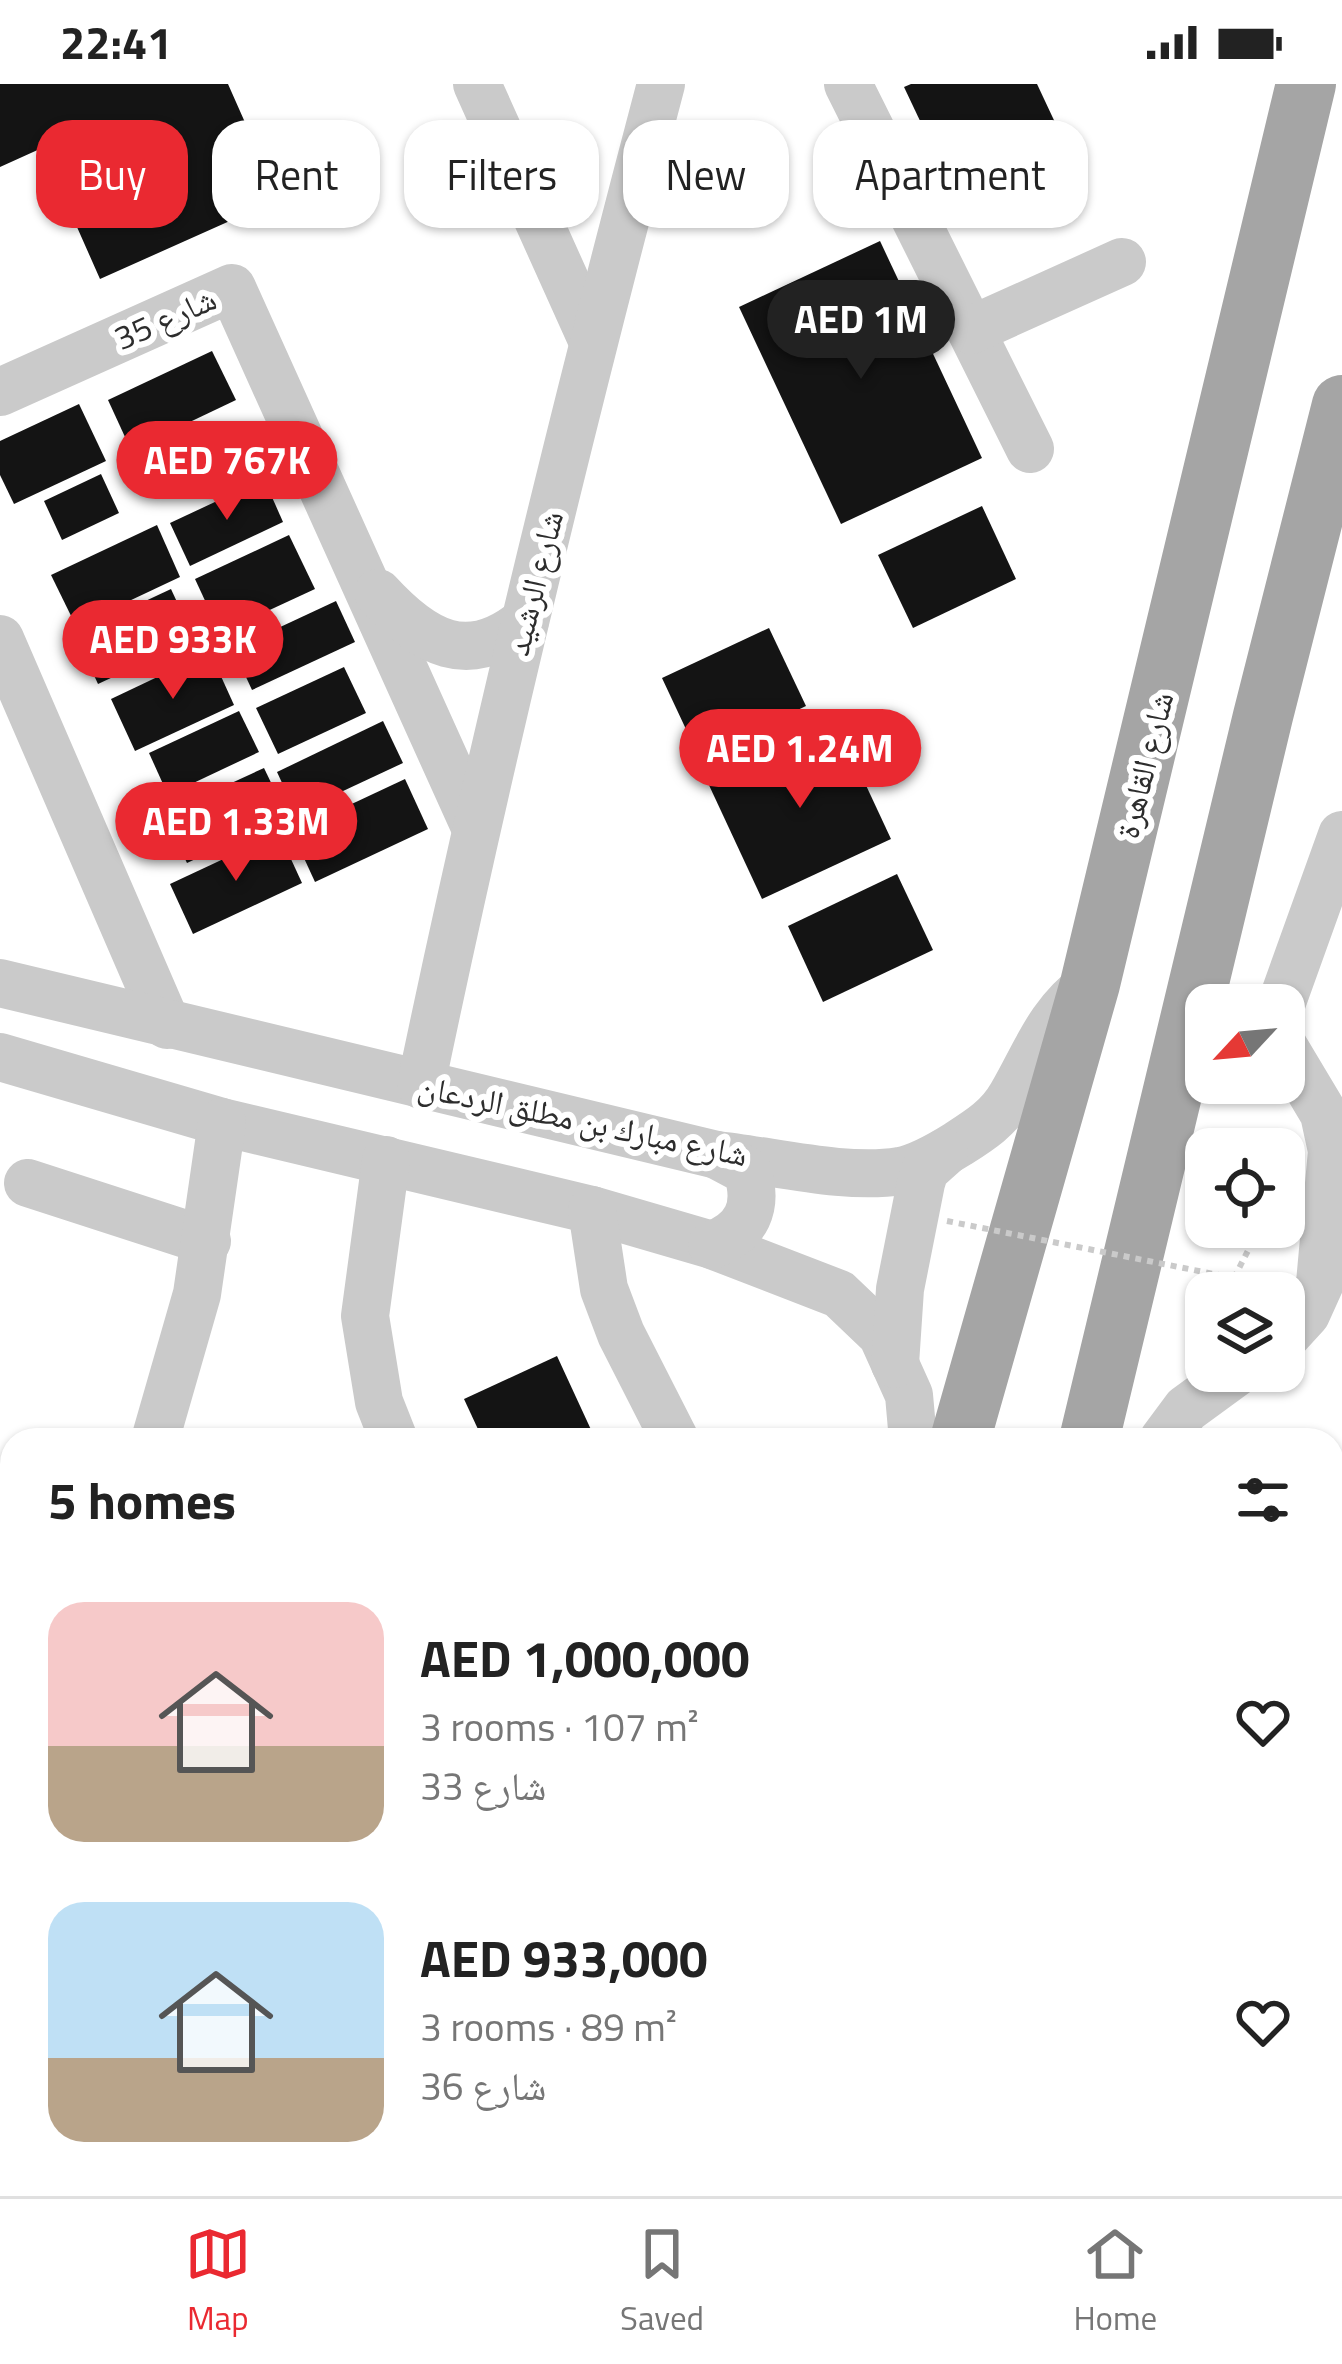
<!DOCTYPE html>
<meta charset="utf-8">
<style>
body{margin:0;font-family:"Titillium Web","Noto Naskh Arabic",sans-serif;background:#f2f2f2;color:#222;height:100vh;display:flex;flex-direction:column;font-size:45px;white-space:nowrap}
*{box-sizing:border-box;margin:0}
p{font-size:39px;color:#767676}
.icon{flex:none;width:66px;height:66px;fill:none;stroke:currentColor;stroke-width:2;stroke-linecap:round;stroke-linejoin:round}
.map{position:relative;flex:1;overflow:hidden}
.sheet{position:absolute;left:0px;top:1344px;width:1344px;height:768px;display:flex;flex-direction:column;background:#fff;border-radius:36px 36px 0 0;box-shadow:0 3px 9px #0004}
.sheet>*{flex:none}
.banner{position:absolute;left:36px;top:36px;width:1272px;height:108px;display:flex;gap:24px}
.needle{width:78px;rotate:244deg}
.buttons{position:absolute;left:1185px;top:900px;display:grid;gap:24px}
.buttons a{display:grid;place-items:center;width:120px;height:120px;border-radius:24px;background:#fff;box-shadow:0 3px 9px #0004;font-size:60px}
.price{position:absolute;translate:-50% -102px;padding:0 27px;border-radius:42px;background:#ea2931;color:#fff;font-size:39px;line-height:78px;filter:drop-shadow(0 3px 6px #0008)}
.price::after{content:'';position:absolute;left:50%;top:72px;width:36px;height:27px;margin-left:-18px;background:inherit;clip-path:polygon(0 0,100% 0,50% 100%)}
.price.selected{background:#222;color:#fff}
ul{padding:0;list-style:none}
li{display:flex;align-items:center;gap:36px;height:300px;padding:0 48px}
li span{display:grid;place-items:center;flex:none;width:336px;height:240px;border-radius:36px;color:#555}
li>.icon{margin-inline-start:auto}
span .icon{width:144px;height:144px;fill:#fffc;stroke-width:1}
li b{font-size:51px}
h2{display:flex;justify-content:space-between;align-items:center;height:144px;padding:0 48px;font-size:51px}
.chip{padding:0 42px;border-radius:36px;background:#fff;box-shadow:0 3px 9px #0004;font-size:42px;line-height:108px}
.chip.selected{background:#ea2931;color:#fff}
.status{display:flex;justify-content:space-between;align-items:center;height:84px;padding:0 60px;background:#fff;direction:ltr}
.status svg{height:33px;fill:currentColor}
.menu{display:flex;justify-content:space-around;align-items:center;height:168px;border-top:3px solid #e0e0e0;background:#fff;font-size:33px;color:#767676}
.menu a{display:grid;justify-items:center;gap:6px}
.menu .selected{color:#ea2931}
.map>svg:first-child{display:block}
.building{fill:#141414}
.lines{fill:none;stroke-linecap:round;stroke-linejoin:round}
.path{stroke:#cacaca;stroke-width:6;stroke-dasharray:6 6;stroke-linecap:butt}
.minor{stroke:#cacaca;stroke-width:48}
.major{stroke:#a5a5a5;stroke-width:60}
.highway{stroke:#949494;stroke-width:66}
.path-bridge{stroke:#cacaca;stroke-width:6;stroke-dasharray:6 6;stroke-linecap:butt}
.labels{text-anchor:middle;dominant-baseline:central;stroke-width:12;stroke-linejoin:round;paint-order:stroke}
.street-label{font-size:33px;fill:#2d2d2d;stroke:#fff}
</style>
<div class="status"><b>22:41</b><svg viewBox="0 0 49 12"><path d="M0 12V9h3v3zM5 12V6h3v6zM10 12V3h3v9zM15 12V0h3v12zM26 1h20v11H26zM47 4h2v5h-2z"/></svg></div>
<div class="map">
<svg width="1342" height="2112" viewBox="0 0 1342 2112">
<rect width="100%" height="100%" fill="#fff"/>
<g class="building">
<polygon points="0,0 228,0 279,115 100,195 42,64 0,83"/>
<polygon points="911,0 1037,0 1075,81 965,132 904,3"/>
<polygon points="880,157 982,374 841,440 739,223"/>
<polygon points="212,267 236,316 131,366 108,316"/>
<polygon points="79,320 106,377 14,420 0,391 0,357"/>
<polygon points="101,390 119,429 62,456 44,417"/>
<polygon points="264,395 283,438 190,482 170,439"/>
<polygon points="982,422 1016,495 913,544 878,471"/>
<polygon points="157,441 180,493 76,542 51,491"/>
<polygon points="289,451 315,505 220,549 195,495"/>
<polygon points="171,505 194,555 98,600 75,550"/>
<polygon points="336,517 355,558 252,606 233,565"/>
<polygon points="769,544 806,622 699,673 662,594"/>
<polygon points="210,568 234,621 135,667 111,615"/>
<polygon points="344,583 366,629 278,670 256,624"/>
<polygon points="239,627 259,668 168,711 149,669"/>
<polygon points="383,637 403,679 296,729 277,688"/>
<polygon points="837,639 891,755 762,815 708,699"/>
<polygon points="264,684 287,732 187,779 164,730"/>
<polygon points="405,695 428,745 315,798 292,748"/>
<polygon points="279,749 302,799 193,850 170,800"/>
<polygon points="897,790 933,866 823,918 788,842"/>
<polygon points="557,1272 593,1350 580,1356 483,1356 464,1315"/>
<polygon points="0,1388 12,1414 12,1440 0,1446"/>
<polygon points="1342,1545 1342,1647 1332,1642 1332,1568"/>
<polygon points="12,1790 12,1901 0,1875 0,1795"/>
<polygon points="131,2100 240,2100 214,2112 136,2112"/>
<polygon points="323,2100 358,2100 364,2112 310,2112 308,2107"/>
<polygon points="375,2100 440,2100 445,2112 381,2112"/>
</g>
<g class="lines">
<polyline class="path" points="1234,1194 1260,1143"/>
<g class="minor">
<polyline points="477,0 593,258"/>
<polyline points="848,0 1030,365"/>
<polyline points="971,246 1122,178"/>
<polyline points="0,308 232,204 475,743"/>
<path d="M378 509C424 559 468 584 525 537"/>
<polyline points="0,555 167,941"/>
<path d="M0 899 717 1071C773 1077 846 1096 900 1087 920 1083 942 1070 958 1060 980 1046 999 1034 1012 1011 1036 970 1049 929 1090 900"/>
<polyline points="1281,921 1342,751"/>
<polyline points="1284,963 1324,1030 1332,1067 1320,1199 1306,1230 1284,1254"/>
<polyline points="0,973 222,1038 592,1126 712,1161 839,1210 882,1251 909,1311 913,1356"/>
<path d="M421 1001C491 665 573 332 661 0"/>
<polyline points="386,1076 365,1232 379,1318 394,1356"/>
<polyline points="28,1099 207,1157"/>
<polyline points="592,1126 604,1205 621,1250 675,1356"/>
<path d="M712 1161C747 1148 759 1123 747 1087L717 1071"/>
<polyline points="895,1280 900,1205 921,1099 925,1086 944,1069"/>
<polyline points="155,1356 197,1210 222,1038"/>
<polyline points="1163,1356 1186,1325 1238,1287"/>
<polyline points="0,1567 12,1557"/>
<polyline points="1332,1776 1342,1772"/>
<polyline points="0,1983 12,2008"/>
<polyline points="55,2100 61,2112"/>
<polyline points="492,2100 493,2112"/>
<polyline points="1061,2112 1062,2100"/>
</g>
<g class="major">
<polyline points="960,1356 1090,900 1306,0"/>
<polyline points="1089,1356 1263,632 1342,321"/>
<polyline points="978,2112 979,2100"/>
</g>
<polyline class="highway" points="655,2112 665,2100"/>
<polyline class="path-bridge" points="947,1137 1234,1194"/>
</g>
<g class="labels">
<g class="street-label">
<text transform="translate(165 234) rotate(-24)">شارع 35</text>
<text transform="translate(534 499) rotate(-76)">شارع الرشيد</text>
<text transform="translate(1144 681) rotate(-76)">شارع القاهرة</text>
<text transform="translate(583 1036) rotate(12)">شارع مبارك بن مطلق الردعان</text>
</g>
</g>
</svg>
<div class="buttons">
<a><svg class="needle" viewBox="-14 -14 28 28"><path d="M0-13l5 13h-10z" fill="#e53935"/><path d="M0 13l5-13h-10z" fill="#767676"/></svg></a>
<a><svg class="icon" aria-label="locate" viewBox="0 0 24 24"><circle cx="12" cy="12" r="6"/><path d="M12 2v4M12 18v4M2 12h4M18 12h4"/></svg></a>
<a><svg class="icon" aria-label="layers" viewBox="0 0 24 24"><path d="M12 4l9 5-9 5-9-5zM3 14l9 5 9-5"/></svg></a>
</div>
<b class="price selected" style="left:861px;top:298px">AED 1M</b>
<b class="price" style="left:227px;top:439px">AED 767K</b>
<b class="price" style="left:173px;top:618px">AED 933K</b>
<b class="price" style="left:800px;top:727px">AED 1.24M</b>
<b class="price" style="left:236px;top:800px">AED 1.33M</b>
<div class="banner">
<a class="chip selected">Buy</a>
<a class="chip">Rent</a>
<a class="chip">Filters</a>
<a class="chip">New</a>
<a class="chip">Apartment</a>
</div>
<section class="sheet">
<h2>5 homes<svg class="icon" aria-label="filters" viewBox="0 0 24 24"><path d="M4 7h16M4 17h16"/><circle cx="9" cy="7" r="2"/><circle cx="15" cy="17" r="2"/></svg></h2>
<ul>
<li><span style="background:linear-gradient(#f6c9c9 60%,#b9a48a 0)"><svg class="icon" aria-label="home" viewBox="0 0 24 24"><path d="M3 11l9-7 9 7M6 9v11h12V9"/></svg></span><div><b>AED 1,000,000</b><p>3 rooms · 107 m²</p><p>شارع 33</p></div><svg class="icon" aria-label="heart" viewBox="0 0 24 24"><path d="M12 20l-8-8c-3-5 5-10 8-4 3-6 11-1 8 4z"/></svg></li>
<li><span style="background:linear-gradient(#bfe0f5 65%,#b9a48a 0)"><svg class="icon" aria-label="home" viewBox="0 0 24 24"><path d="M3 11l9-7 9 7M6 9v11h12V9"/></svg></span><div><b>AED 933,000</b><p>3 rooms · 89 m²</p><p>شارع 36</p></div><svg class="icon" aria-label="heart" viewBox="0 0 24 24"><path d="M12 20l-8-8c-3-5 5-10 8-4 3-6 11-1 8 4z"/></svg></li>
</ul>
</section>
</div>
<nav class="menu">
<a class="selected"><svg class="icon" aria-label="map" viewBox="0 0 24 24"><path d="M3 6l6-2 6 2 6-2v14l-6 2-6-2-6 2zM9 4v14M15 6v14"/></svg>Map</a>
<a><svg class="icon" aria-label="saved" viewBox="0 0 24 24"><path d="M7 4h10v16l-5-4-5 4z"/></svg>Saved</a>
<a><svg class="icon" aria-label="home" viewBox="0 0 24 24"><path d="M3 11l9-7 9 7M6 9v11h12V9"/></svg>Home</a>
</nav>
